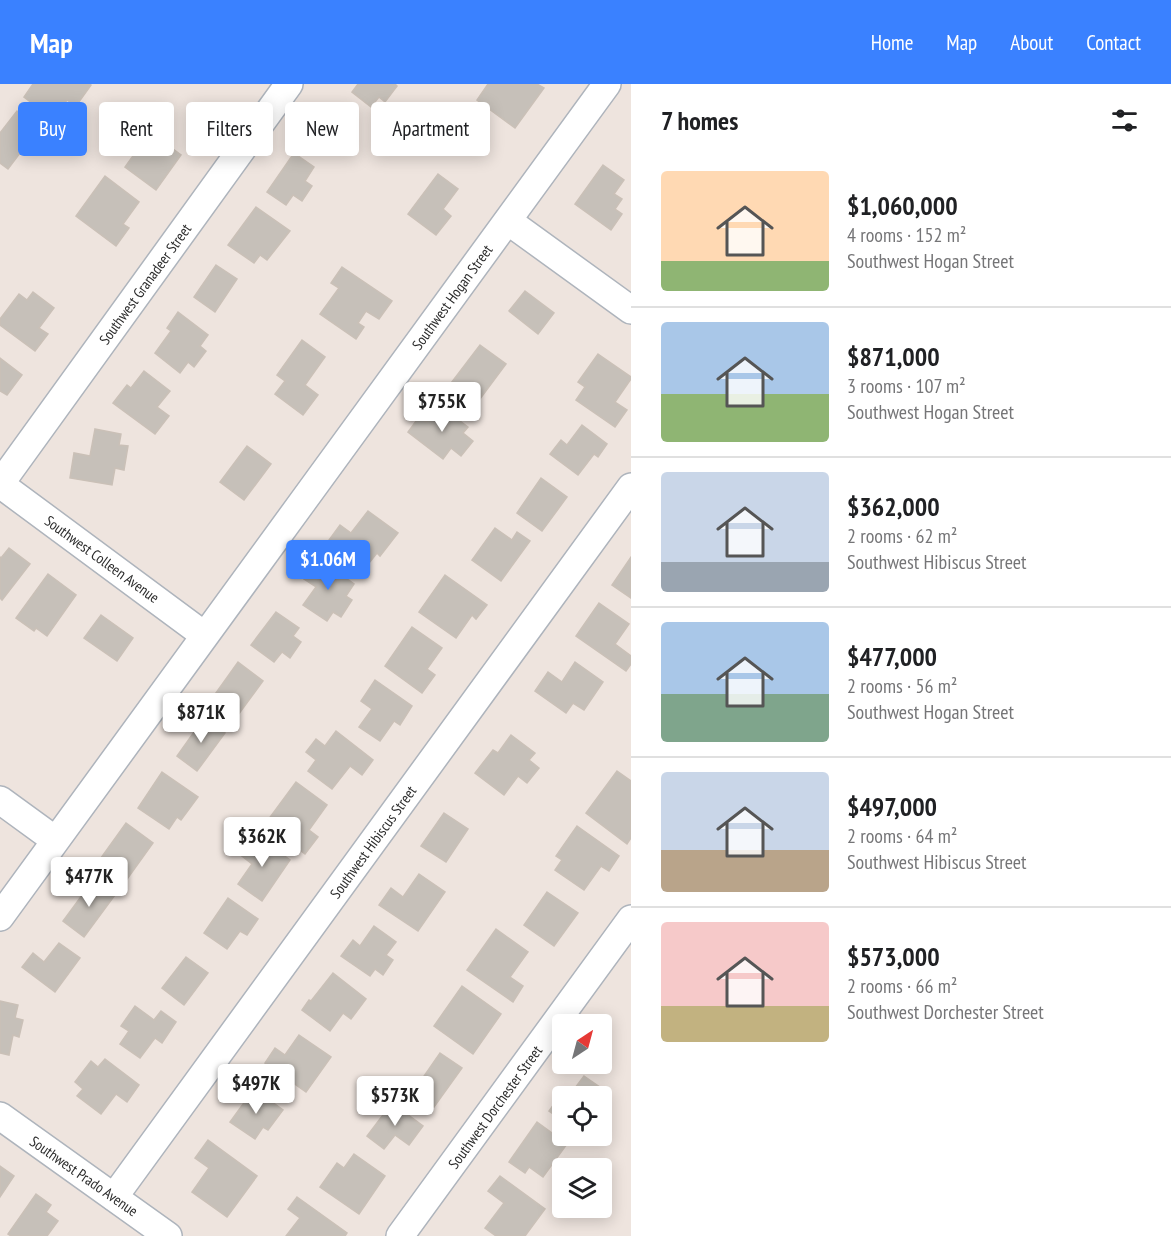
<!DOCTYPE html>
<meta charset="utf-8">
<style>
body{margin:0;font-family:"PT Sans Narrow",sans-serif;background:#f6f6f6;color:#202124;height:100vh;display:flex;flex-direction:column;font-size:22px;white-space:nowrap}
*{box-sizing:border-box;margin:0}
p{font-size:20px;color:#757577}
.icon{flex:none;width:33px;height:33px;fill:none;stroke:currentColor;stroke-width:2;stroke-linecap:round;stroke-linejoin:round}
.map{position:relative;flex:1;overflow:hidden}
.side{display:flex;flex-direction:column;background:#fff;width:540px}
.side>*{flex:none}
.top-card{position:absolute;left:18px;top:18px;width:522px;height:54px;display:flex;gap:12px}
.needle{width:39px;rotate:36deg}
.tools{position:absolute;left:552px;top:930px;display:grid;gap:12px}
.tools a{display:grid;place-items:center;width:60px;height:60px;border-radius:6px;background:#fff;box-shadow:0 3px 15px #0003;font-size:30px}
.price{position:absolute;translate:-50% -51px;padding:0 14px;border-radius:6px;background:#fff;color:#222;font-size:20px;line-height:39px;filter:drop-shadow(0 2px 3px #0008)}
.price::after{content:'';position:absolute;left:50%;top:36px;width:18px;height:14px;margin-left:-9px;background:inherit;clip-path:polygon(0 0,100% 0,50% 100%)}
.price.active{background:#3a81ff;color:#fff}
ul{padding:0;list-style:none}
li{display:flex;align-items:center;gap:18px;height:150px;padding:0 30px}
li+li{border-top:2px solid #e0e0e0}
li span{display:grid;place-items:center;flex:none;width:168px;height:120px;border-radius:6px;color:#555}
li>.icon{margin-inline-start:auto}
span .icon{width:72px;height:72px;fill:#fffc;stroke-width:1}
li b{font-size:26px}
h2{display:flex;justify-content:space-between;align-items:center;height:72px;padding:0 30px;font-size:26px}
.tag{padding:0 21px;border-radius:6px;background:#fff;box-shadow:0 3px 15px #0003;font-size:21px;line-height:54px}
.tag.active{background:#3a81ff;color:#fff}
header{display:flex;align-items:center;gap:36px;box-sizing:border-box;height:84px;padding:0 30px;background:#3a81ff;color:#fff}
header strong{font-size:28px}
nav{display:flex;gap:33px;margin-inline-start:auto;font-size:21px}
main{display:flex;flex:1;min-height:0}
.map>svg:first-child{display:block}
.building{fill:#c6c0b9;stroke:#cac0b7;stroke-width:1.5}
.lines{fill:none;stroke-linecap:round;stroke-linejoin:round}
.minor-casing{stroke:#aeb4bc;stroke-width:30}
.minor{stroke:#fff;stroke-width:27}
.labels{text-anchor:middle;dominant-baseline:central;stroke-width:6;stroke-linejoin:round;paint-order:stroke}
.street-label{font-size:15px;fill:#2c2c2c;stroke:#fff}
</style>
<header>
<strong>Map</strong>
<nav><a>Home</a><a>Map</a><a>About</a><a>Contact</a></nav>
</header>
<main>
<div class="map">
<svg width="631" height="1152" viewBox="0 0 631 1152">
<rect width="100%" height="100%" fill="#eee4de"/>
<g class="building">
<polygon points="33,0 90,0 91,1 76,22 67,16 53,35 24,13"/>
<polygon points="358,0 395,0 397,2 385,18 379,13 371,23 352,8"/>
<polygon points="488,0 537,0 544,4 515,44 477,16"/>
<polygon points="335,19 354,33 330,64 311,50"/>
<polygon points="17,27 39,44 8,85 0,79 0,49"/>
<polygon points="150,48 181,71 156,106 125,83"/>
<polygon points="294,69 314,83 305,97 312,102 302,117 293,111 286,121 267,108"/>
<polygon points="603,81 624,96 614,110 622,115 615,125 622,130 611,146 575,120"/>
<polygon points="438,90 458,105 443,125 451,132 436,151 408,130"/>
<polygon points="105,92 139,118 123,140 129,144 116,162 76,132"/>
<polygon points="256,123 290,147 267,176 260,171 254,179 228,161"/>
<polygon points="216,181 237,195 215,228 194,213"/>
<polygon points="342,183 392,217 379,235 366,227 358,239 364,243 356,255 320,230 339,204 331,199"/>
<polygon points="525,207 554,229 538,250 509,227"/>
<polygon points="33,208 54,224 39,244 48,250 35,267 0,241 0,235 19,210 27,216"/>
<polygon points="178,228 208,251 200,262 206,267 194,283 188,278 180,289 155,269 171,247 167,244"/>
<polygon points="302,256 325,273 305,301 318,311 303,331 275,310 285,297 277,291"/>
<polygon points="480,261 506,280 474,323 448,303"/>
<polygon points="598,270 631,293 631,295 615,318 627,326 615,343 576,316 585,303 578,298"/>
<polygon points="0,274 22,291 7,311 0,307"/>
<polygon points="144,287 170,307 157,323 169,332 155,350 113,319 127,301 131,304"/>
<polygon points="439,321 468,343 463,349 473,357 461,372 451,364 443,375 408,348 419,333 426,338"/>
<polygon points="582,341 607,360 598,373 594,370 578,391 550,370 561,356 567,361"/>
<polygon points="95,345 121,350 119,361 128,362 124,386 115,384 112,401 70,394 74,369 90,372"/>
<polygon points="247,362 271,380 244,416 220,398"/>
<polygon points="541,394 567,413 542,447 517,429"/>
<polygon points="368,427 398,449 380,472 377,469 365,484 329,456 340,441 351,449"/>
<polygon points="495,444 512,456 517,448 530,457 501,497 472,476"/>
<polygon points="9,464 30,480 2,516 0,514 0,473 1,474"/>
<polygon points="631,473 631,514 612,501"/>
<polygon points="318,474 354,500 346,512 352,516 341,533 333,528 327,537 303,521 316,503 304,495"/>
<polygon points="48,490 76,511 47,552 36,544 34,547 16,534"/>
<polygon points="445,491 487,521 476,535 472,531 456,554 419,528"/>
<polygon points="599,519 629,540 615,560 631,572 631,580 626,587 576,552"/>
<polygon points="276,528 299,544 293,552 301,558 290,574 282,568 274,578 251,561"/>
<polygon points="101,531 133,554 117,577 84,554"/>
<polygon points="412,543 442,564 427,585 435,591 422,609 385,582"/>
<polygon points="238,578 263,597 238,631 213,613"/>
<polygon points="575,578 603,598 584,626 573,619 566,629 535,607 548,588 562,598"/>
<polygon points="375,596 412,622 400,641 394,637 380,657 359,643 372,625 361,617"/>
<polygon points="204,634 225,649 197,687 177,672"/>
<polygon points="336,647 373,676 362,691 350,682 332,705 308,687 316,676 306,668 316,655 325,662"/>
<polygon points="511,651 535,669 529,676 539,684 527,699 518,692 504,711 475,689 493,666 498,669"/>
<polygon points="617,687 631,697 631,754 627,760 586,729"/>
<polygon points="162,688 198,713 181,736 177,733 169,745 138,724"/>
<polygon points="296,698 327,721 309,746 318,753 305,770 265,740"/>
<polygon points="444,729 468,745 446,778 421,762"/>
<polygon points="126,739 153,759 125,798 98,778"/>
<polygon points="577,742 619,772 609,787 601,782 584,806 555,786 562,776 556,772"/>
<polygon points="257,752 290,776 262,817 238,800 252,780 242,772"/>
<polygon points="419,790 445,808 418,847 379,821 391,804 403,813"/>
<polygon points="94,795 115,811 84,853 63,837"/>
<polygon points="547,808 578,829 554,862 524,841"/>
<polygon points="228,814 258,835 247,851 240,847 227,865 204,849"/>
<polygon points="374,842 396,858 386,871 393,876 383,891 375,885 370,892 341,872 353,856 360,862"/>
<polygon points="496,845 528,868 510,893 523,902 513,918 467,886"/>
<polygon points="59,859 80,874 55,908 22,883 33,869 44,878"/>
<polygon points="186,873 208,889 184,921 162,904"/>
<polygon points="333,889 366,915 351,935 343,929 330,947 302,926 309,916 311,917"/>
<polygon points="462,902 501,930 473,970 434,942"/>
<polygon points="0,917 18,921 15,934 23,936 19,953 13,951 9,971 0,969"/>
<polygon points="135,922 154,936 161,927 176,938 162,959 155,954 140,974 120,960 129,947 121,942"/>
<polygon points="299,951 331,973 306,1008 265,979 275,964 285,971"/>
<polygon points="440,969 462,984 434,1023 413,1008"/>
<polygon points="105,975 139,1001 127,1018 116,1010 101,1030 77,1012 83,1005 75,998 91,977 98,983"/>
<polygon points="584,992 604,1006 599,1012 569,1012"/>
<polygon points="254,1005 283,1026 268,1046 263,1043 255,1055 230,1038"/>
<polygon points="562,1009 567,1012 562,1012 562,1036 549,1027"/>
<polygon points="392,1019 423,1042 409,1061 395,1051 384,1065 367,1052"/>
<polygon points="537,1038 567,1060 543,1093 529,1083 525,1089 509,1078"/>
<polygon points="208,1056 257,1092 227,1133 192,1108 209,1084 195,1074"/>
<polygon points="354,1070 385,1092 359,1130 320,1103 337,1079 344,1084"/>
<polygon points="0,1082 14,1092 0,1113"/>
<polygon points="500,1092 545,1125 525,1152 496,1152 485,1144 504,1119 488,1107"/>
<polygon points="36,1110 51,1121 46,1128 58,1137 47,1152 11,1152 8,1150"/>
<polygon points="297,1113 347,1149 345,1152 286,1152 300,1134 288,1125"/>
</g>
<g class="lines">
<defs>
<g id="minor">
<polyline points="508,137 631,226"/>
<polyline points="0,400 289,0"/>
<polyline points="0,400 204,551"/>
<polyline points="0,716 55,756"/>
<path d="M0 833C201 554 406 279 607 0"/>
<polyline points="0,1032 168,1152"/>
<polyline points="114,1113 631,403"/>
<polyline points="400,1152 631,835"/>
</g>
</defs>
<use href="#minor" class="minor-casing"/>
<use href="#minor" class="minor"/>
</g>
<g class="labels">
<g class="street-label">
<text transform="translate(145 200) rotate(-54)">Southwest Granadeer Street</text>
<text transform="translate(452 213) rotate(-54)">Southwest Hogan Street</text>
<text transform="translate(102 475) rotate(36)">Southwest Colleen Avenue</text>
<text transform="translate(373 758) rotate(-54)">Southwest Hibiscus Street</text>
<text transform="translate(495 1023) rotate(-54)">Southwest Dorchester Street</text>
<text transform="translate(84 1092) rotate(35)">Southwest Prado Avenue</text>
</g>
</g>
</svg>
<div class="tools">
<a><svg class="needle" viewBox="-14 -14 28 28"><path d="M0-13l5 13h-10z" fill="#e53935"/><path d="M0 13l5-13h-10z" fill="#757577"/></svg></a>
<a><svg class="icon" aria-label="locate" viewBox="0 0 24 24"><circle cx="12" cy="12" r="6"/><path d="M12 2v4M12 18v4M2 12h4M18 12h4"/></svg></a>
<a><svg class="icon" aria-label="layers" viewBox="0 0 24 24"><path d="M12 4l9 5-9 5-9-5zM3 14l9 5 9-5"/></svg></a>
</div>
<b class="price" style="left:442px;top:349px">$755K</b>
<b class="price active" style="left:328px;top:507px">$1.06M</b>
<b class="price" style="left:201px;top:660px">$871K</b>
<b class="price" style="left:262px;top:784px">$362K</b>
<b class="price" style="left:89px;top:824px">$477K</b>
<b class="price" style="left:256px;top:1031px">$497K</b>
<b class="price" style="left:395px;top:1043px">$573K</b>
<div class="top-card">
<a class="tag active">Buy</a>
<a class="tag">Rent</a>
<a class="tag">Filters</a>
<a class="tag">New</a>
<a class="tag">Apartment</a>
</div>
</div>
<section class="side">
<h2>7 homes<svg class="icon" aria-label="filters" viewBox="0 0 24 24"><path d="M4 7h16M4 17h16"/><circle cx="9" cy="7" r="2"/><circle cx="15" cy="17" r="2"/></svg></h2>
<ul>
<li><span style="background:linear-gradient(#ffd9b3 75%,#8fb573 0)"><svg class="icon" aria-label="home" viewBox="0 0 24 24"><path d="M3 11l9-7 9 7M6 9v11h12V9"/></svg></span><div><b>$1,060,000</b><p>4 rooms · 152 m²</p><p>Southwest Hogan Street</p></div></li>
<li><span style="background:linear-gradient(#a9c7e8 60%,#8fb573 0)"><svg class="icon" aria-label="home" viewBox="0 0 24 24"><path d="M3 11l9-7 9 7M6 9v11h12V9"/></svg></span><div><b>$871,000</b><p>3 rooms · 107 m²</p><p>Southwest Hogan Street</p></div></li>
<li><span style="background:linear-gradient(#c9d6e8 75%,#9aa5b1 0)"><svg class="icon" aria-label="home" viewBox="0 0 24 24"><path d="M3 11l9-7 9 7M6 9v11h12V9"/></svg></span><div><b>$362,000</b><p>2 rooms · 62 m²</p><p>Southwest Hibiscus Street</p></div></li>
<li><span style="background:linear-gradient(#a9c7e8 60%,#7fa58c 0)"><svg class="icon" aria-label="home" viewBox="0 0 24 24"><path d="M3 11l9-7 9 7M6 9v11h12V9"/></svg></span><div><b>$477,000</b><p>2 rooms · 56 m²</p><p>Southwest Hogan Street</p></div></li>
<li><span style="background:linear-gradient(#c9d6e8 65%,#b9a48a 0)"><svg class="icon" aria-label="home" viewBox="0 0 24 24"><path d="M3 11l9-7 9 7M6 9v11h12V9"/></svg></span><div><b>$497,000</b><p>2 rooms · 64 m²</p><p>Southwest Hibiscus Street</p></div></li>
<li><span style="background:linear-gradient(#f6c9c9 70%,#c2b280 0)"><svg class="icon" aria-label="home" viewBox="0 0 24 24"><path d="M3 11l9-7 9 7M6 9v11h12V9"/></svg></span><div><b>$573,000</b><p>2 rooms · 66 m²</p><p>Southwest Dorchester Street</p></div></li>
</ul>
</section>
</main>
